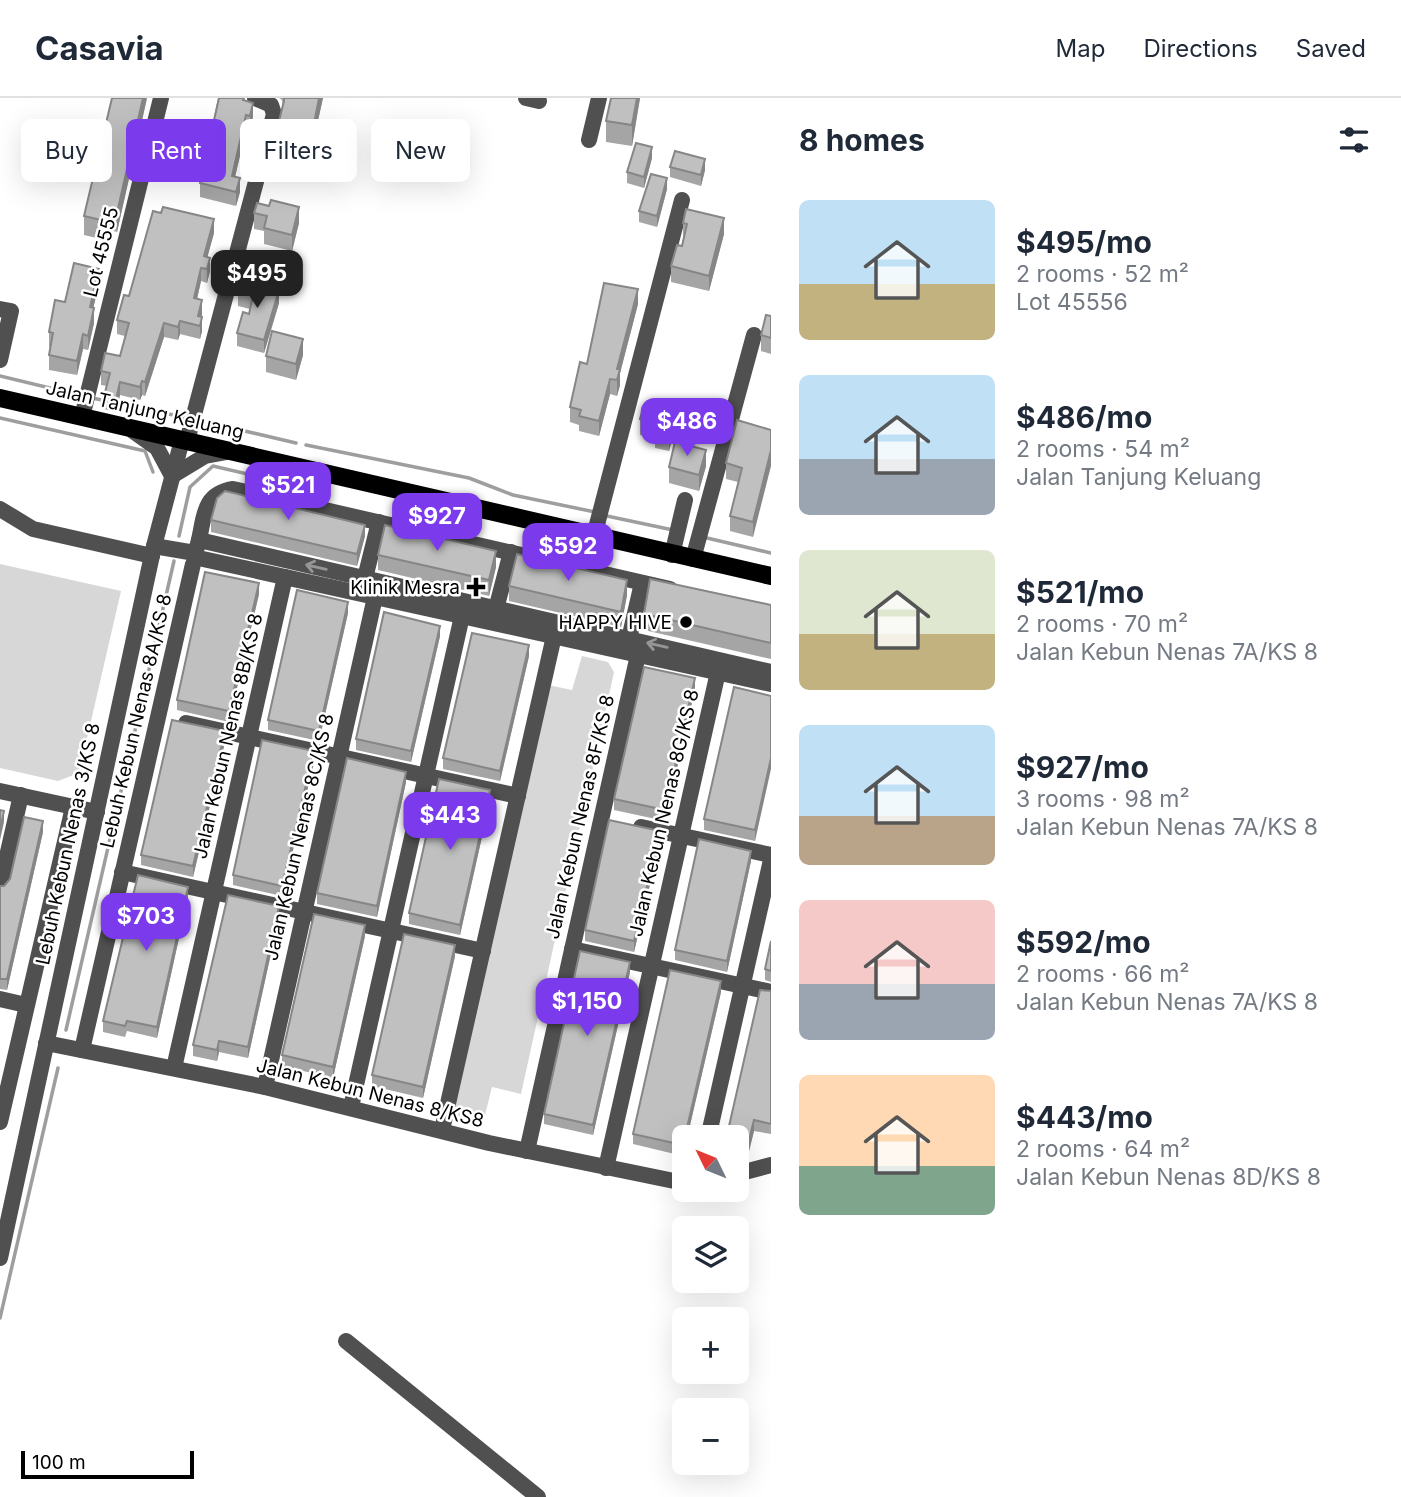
<!DOCTYPE html>
<meta charset="utf-8">
<style>
body{margin:0;font-family:Inter,sans-serif;background:#f6f6f7;color:#1f2937;height:100vh;display:flex;flex-direction:column;font-size:26px;white-space:nowrap}
*{box-sizing:border-box;margin:0}
p{font-size:23px;color:#747a83}
.icon{flex:none;width:38px;height:38px;fill:none;stroke:currentColor;stroke-width:2;stroke-linecap:round;stroke-linejoin:round}
.map{position:relative;flex:1;overflow:hidden}
.details{display:flex;flex-direction:column;background:#fff;width:630px}
.details>*{flex:none}
.banner{position:absolute;left:21px;top:21px;width:644px;height:63px;display:flex;gap:14px}
.needle{width:46px;rotate:313deg}
.controls{position:absolute;left:672px;top:1027px;display:grid;gap:14px}
.controls a{display:grid;place-items:center;width:77px;height:77px;border-radius:10px;background:#fff;box-shadow:0 7px 28px #0002;font-size:35px}
.scale{position:absolute;left:21px;bottom:18px;width:173px;box-sizing:border-box;padding-left:7px;border:4px solid #000;border-top:0;font-size:19px;line-height:24px;white-space:nowrap;color:#000;-webkit-text-stroke:5px #fff;paint-order:stroke}
.price{position:absolute;translate:-50% -60px;padding:0 16px;border-radius:14px;background:#7c3aed;color:#fff;font-size:23px;line-height:46px;filter:drop-shadow(0 2px 4px #0008)}
.price::after{content:'';position:absolute;left:50%;top:42px;width:21px;height:16px;margin-left:-10px;background:inherit;clip-path:polygon(0 0,100% 0,50% 100%)}
.price.on{background:#222;color:#fff}
ul{padding:0;list-style:none}
li{display:flex;align-items:center;gap:21px;height:175px;padding:0 28px}
li span{display:grid;place-items:center;flex:none;width:196px;height:140px;border-radius:10px;color:#555}
li>.icon{margin-inline-start:auto}
span .icon{width:84px;height:84px;fill:#fffc;stroke-width:1}
li b{font-size:30px}
h2{display:flex;justify-content:space-between;align-items:center;height:84px;padding:0 28px;font-size:30px}
.chip{padding:0 24px;border-radius:10px;background:#fff;box-shadow:0 7px 28px #0002;font-size:24px;line-height:63px}
.chip.on{background:#7c3aed;color:#fff}
header{display:flex;align-items:center;gap:42px;box-sizing:border-box;height:98px;padding:0 35px;background:#fff;border-bottom:2px solid #e0e1e3}
header strong{font-size:33px}
nav{display:flex;gap:38px;margin-inline-start:auto;font-size:24px}
main{display:flex;flex:1;min-height:0}
.map>svg:first-child{display:block}
.green{fill:#d7d7d7}
.lines{fill:none;stroke-linecap:round;stroke-linejoin:round}
.stream{stroke:#9e9e9e;stroke-width:3.5}
.minor{stroke:#505050;stroke-width:16}
.major{stroke:#000;stroke-width:18}
.wall{fill:#a5a5a5}
.shaded-wall{fill:#868686}
.building{fill:#c0c0c0;stroke:#868686;stroke-width:2}
.oneway{stroke:#969696}
.poi-dot{fill:#000;stroke:#fff;stroke-width:2.5}
.labels{text-anchor:middle;dominant-baseline:central;stroke-width:5;stroke-linejoin:round;paint-order:stroke}
.street-label{font-size:19px;fill:#000;stroke:#fff}
.poi-label{font-size:19px;fill:#000;stroke:#fff;text-anchor:end}
</style>
<header>
<strong>Casavia</strong>
<nav><a>Map</a><a>Directions</a><a>Saved</a></nav>
</header>
<main>
<div class="map">
<svg width="771" height="1399" viewBox="0 0 771 1399">
<rect width="100%" height="100%" fill="#fff"/>
<g class="green">
<polygon points="0,466 121,493 79,675 58,683 0,670"/>
<polygon points="582,558 608,564 614,574 521,996 492,989 482,1029 462,1023 453,1013 548,587 572,592"/>
</g>
<g class="lines">
<g class="stream">
<polyline points="0,278 79,297"/>
<polyline points="92,300 107,303"/>
<polyline points="115,305 188,320"/>
<polyline points="0,320 145,353 153,374"/>
<polyline points="202,323 296,345"/>
<polyline points="306,347 469,380 513,397 595,414"/>
<polyline points="280,384 312,391"/>
<polyline points="607,418 673,432"/>
<polyline points="179,438 190,389 213,368 269,381"/>
<polyline points="707,440 771,455"/>
<polyline points="66,932 174,463"/>
<polyline points="0,1220 58,970"/>
</g>
<g class="minor">
<polyline points="526,0 539,3"/>
<polyline points="589,42 599,0"/>
<polyline points="0,211 11,213 0,262"/>
<polyline points="82,319 161,0"/>
<polyline points="133,333 157,350 172,378"/>
<polyline points="187,343 274,16 271,7 255,0"/>
<polyline points="172,378 205,358 227,354"/>
<polyline points="273,381 296,368"/>
<polyline points="0,411 33,431 152,458"/>
<polyline points="594,438 682,102"/>
<polyline points="199,442 771,574"/>
<path d="M154 448 195 455C206 428 197 397 233 391L670 491"/>
<polyline points="672,457 685,402"/>
<polyline points="203,461 771,586"/>
<polyline points="693,461 754,237"/>
<polyline points="365,480 379,424"/>
<polyline points="496,511 511,454"/>
<polyline points="629,541 642,485"/>
<polyline points="186,625 518,698"/>
<polyline points="0,693 97,714"/>
<polyline points="641,729 771,757"/>
<polyline points="122,774 483,853"/>
<polyline points="0,789 21,697"/>
<polyline points="572,851 771,894"/>
<polyline points="0,901 26,907"/>
<polyline points="46,945 265,989 489,1045 684,1085"/>
<polyline points="82,952 193,466"/>
<polyline points="174,970 285,479"/>
<polyline points="265,989 375,499"/>
<polyline points="351,1009 462,518"/>
<polyline points="0,1024 73,709"/>
<polyline points="442,1032 554,538"/>
<polyline points="708,1040 771,762"/>
<polyline points="527,1053 638,557"/>
<polyline points="606,1070 718,574"/>
<polyline points="737,1076 771,1067"/>
<polyline points="0,1160 154,448 182,342"/>
<polyline points="346,1243 538,1399"/>
</g>
<polyline class="major" points="0,300 771,478"/>
</g>
<g class="wall">
<polygon points="147,0 117,134 103,130 101,141 84,137 84,118"/>
<polygon points="218,0 245,0 245,3 253,19 250,32 246,32 235,79 240,94 236,108 200,99 200,85"/>
<polygon points="279,0 323,0 313,45 287,39 286,43 278,41 278,27 283,8 282,2"/>
<polygon points="611,0 640,0 632,48 606,44 606,23"/>
<polygon points="652,60 644,90 627,85 627,74"/>
<polygon points="670,69 705,72 701,88 670,79"/>
<polygon points="667,91 657,129 639,124 639,113"/>
<polygon points="254,115 299,125 292,153 264,146 264,133 254,131"/>
<polygon points="683,125 724,136 709,193 671,184 671,168 682,148 683,141"/>
<polygon points="214,135 207,159 210,173 207,185 201,183 197,201 202,216 202,233 200,241 180,236 178,242 164,239 145,298 142,297 140,302 120,297 116,314 104,311 104,298 107,288 101,287 101,273 120,258 125,238 117,236 117,222 129,198"/>
<polygon points="241,183 279,205 264,255 237,248 237,235 249,216 250,211 238,208 238,194"/>
<polygon points="99,186 93,210 94,225 88,252 83,251 77,277 49,272 49,257 50,249 49,249 49,234 65,204"/>
<polygon points="638,206 620,275 620,287 617,298 610,296 599,338 579,333 579,327 570,324 570,309 587,266"/>
<polygon points="771,218 771,256 761,253 761,237"/>
<polygon points="303,257 296,282 266,274 266,258"/>
<polygon points="640,321 677,323 669,353 655,350 655,340 640,337"/>
<polygon points="771,332 753,439 730,433 730,418 738,384 726,381 726,365"/>
<polygon points="706,368 699,393 669,385 669,369"/>
<polygon points="211,422 365,438 357,468 211,434"/>
<polygon points="378,457 496,469 489,498 378,472"/>
<polygon points="509,488 627,497 621,529 509,503"/>
<polygon points="259,496 229,624 177,612 177,602"/>
<polygon points="771,507 771,561 644,532 644,516"/>
<polygon points="348,515 319,643 268,632 268,622"/>
<polygon points="440,538 411,664 356,652 356,641"/>
<polygon points="529,558 500,683 443,671 443,660"/>
<polygon points="695,591 665,723 614,712 614,701"/>
<polygon points="771,598 755,743 704,732 704,721"/>
<polygon points="225,644 193,779 141,767 141,757"/>
<polygon points="314,664 282,798 233,787 233,777"/>
<polygon points="406,684 377,819 317,806 317,795"/>
<polygon points="490,703 460,837 409,826 409,815"/>
<polygon points="43,734 7,892 0,891 0,788 4,788 10,781"/>
<polygon points="660,744 634,854 585,843 585,832"/>
<polygon points="751,763 727,874 675,862 675,852"/>
<polygon points="188,799 157,940 127,933 125,939 103,934 103,923"/>
<polygon points="279,819 248,960 219,954 217,963 193,958 193,947"/>
<polygon points="365,838 333,980 282,968 282,957"/>
<polygon points="771,843 771,884 765,882 765,871"/>
<polygon points="455,858 423,1000 372,988 372,977"/>
<polygon points="630,874 593,1037 544,1026 544,1016"/>
<polygon points="771,893 771,1036 754,1033 749,1053 737,1050 737,1040 727,1040 727,1037"/>
<polygon points="721,894 687,1040 684,1040 683,1058 633,1046 633,1036"/>
</g>
<g class="shaded-wall">
<polygon points="143,0 147,0 117,134 117,115"/>
<polygon points="319,0 323,0 313,45 313,31"/>
<polygon points="637,0 640,0 632,48 632,27"/>
<polygon points="253,5 253,19 250,32 250,18"/>
<polygon points="246,17 246,32 232,92 232,78"/>
<polygon points="652,49 652,60 644,90 644,79"/>
<polygon points="705,61 705,72 701,88 701,77"/>
<polygon points="240,80 240,94 236,108 236,94"/>
<polygon points="667,80 667,91 657,129 657,118"/>
<polygon points="299,109 299,125 292,153 292,137"/>
<polygon points="103,112 103,130 101,141 101,122"/>
<polygon points="724,120 724,136 709,193 709,178"/>
<polygon points="214,121 214,135 204,172 204,158"/>
<polygon points="210,160 210,173 207,185 207,171"/>
<polygon points="201,170 201,183 194,214 194,200"/>
<polygon points="99,171 99,186 90,224 90,209"/>
<polygon points="638,191 638,206 620,275 620,287 617,298 617,271"/>
<polygon points="279,192 279,205 264,255 264,242"/>
<polygon points="202,202 202,216 199,228 198,218"/>
<polygon points="94,210 94,225 88,252 88,238"/>
<polygon points="202,219 202,233 200,241 200,228"/>
<polygon points="180,223 180,236 178,242 178,229"/>
<polygon points="164,225 164,239 145,298 145,284"/>
<polygon points="83,236 83,251 77,277 77,263"/>
<polygon points="303,241 303,257 296,282 296,266"/>
<polygon points="610,281 610,296 599,338 599,323"/>
<polygon points="142,283 142,297 140,302 140,289"/>
<polygon points="120,284 120,297 116,314 116,301"/>
<polygon points="677,307 677,323 669,353 669,337"/>
<polygon points="706,352 706,368 699,393 699,377"/>
<polygon points="771,352 771,368 753,439 753,424"/>
<polygon points="365,427 365,438 357,468 357,456"/>
<polygon points="496,453 496,469 489,498 489,482"/>
<polygon points="627,482 627,497 621,529 621,514"/>
<polygon points="259,485 259,496 229,624 229,613"/>
<polygon points="348,504 348,515 319,643 319,633"/>
<polygon points="440,528 440,538 411,664 411,653"/>
<polygon points="529,547 529,558 500,683 500,673"/>
<polygon points="695,580 695,591 665,723 665,712"/>
<polygon points="225,633 225,644 193,779 193,768"/>
<polygon points="314,653 314,664 282,798 282,788"/>
<polygon points="771,660 771,671 755,743 755,732"/>
<polygon points="406,674 406,684 377,819 377,808"/>
<polygon points="490,692 490,703 460,837 460,827"/>
<polygon points="4,713 4,724 0,742 0,731"/>
<polygon points="43,723 43,734 7,892 7,881"/>
<polygon points="660,733 660,744 634,854 634,843"/>
<polygon points="751,753 751,763 727,874 727,863"/>
<polygon points="188,789 188,799 157,940 157,929"/>
<polygon points="279,808 279,819 248,960 248,949"/>
<polygon points="365,827 365,838 333,980 333,969"/>
<polygon points="455,847 455,858 423,1000 423,989"/>
<polygon points="630,864 630,874 593,1037 593,1027"/>
<polygon points="721,883 721,894 687,1040 685,1040"/>
<polygon points="219,943 219,954 217,963 217,952"/>
<polygon points="754,1022 754,1033 749,1053 749,1042"/>
</g>
<g class="building">
<polygon points="112,0 143,0 117,115 103,112 101,122 84,118"/>
<polygon points="219,0 243,0 243,2 253,5 250,18 246,17 232,78 240,80 236,94 200,85"/>
<polygon points="284,0 319,0 313,31 287,24 286,28 278,27 284,3"/>
<polygon points="611,0 637,0 632,27 606,23"/>
<polygon points="636,45 652,49 644,79 627,74"/>
<polygon points="675,53 705,61 701,77 670,69"/>
<polygon points="651,76 667,80 657,118 639,113"/>
<polygon points="271,102 299,109 292,137 264,130 267,118 254,115 257,105 269,108"/>
<polygon points="163,109 214,121 204,158 210,160 207,171 201,170 194,200 202,202 198,218 202,219 200,228 180,223 178,229 164,225 145,284 142,283 140,289 120,284 116,301 104,298 110,275 101,273 105,255 120,258 129,225 117,222 124,197 129,198 153,113 161,115"/>
<polygon points="686,111 724,120 709,178 671,168 677,147 682,148 687,126 683,125"/>
<polygon points="74,165 99,171 90,209 94,210 88,238 83,236 77,263 49,257 53,235 49,234 55,202 65,204"/>
<polygon points="241,183 279,192 264,242 237,235 243,214 249,216 253,198 238,194"/>
<polygon points="604,185 638,191 617,271 620,271 617,282 610,281 599,323 579,318 581,312 570,309 580,264 587,266"/>
<polygon points="766,217 771,218 771,240 761,237"/>
<polygon points="272,233 303,241 296,266 266,258"/>
<polygon points="662,304 677,307 669,337 655,334 657,325 640,321 644,307 660,311"/>
<polygon points="737,322 771,332 771,352 753,424 730,418 742,370 726,365"/>
<polygon points="675,344 706,352 699,377 669,369"/>
<polygon points="225,393 365,427 357,456 211,422 217,400"/>
<polygon points="385,427 496,453 489,482 378,457"/>
<polygon points="517,456 627,482 621,514 509,488"/>
<polygon points="205,474 259,485 229,613 177,602"/>
<polygon points="650,481 771,507 771,545 644,516"/>
<polygon points="297,492 348,504 319,633 268,622"/>
<polygon points="384,514 440,528 411,653 356,641"/>
<polygon points="472,535 529,547 500,673 443,660"/>
<polygon points="644,569 695,580 665,712 614,701"/>
<polygon points="734,589 771,598 771,660 755,732 704,721"/>
<polygon points="172,622 225,633 193,768 141,757"/>
<polygon points="262,642 314,653 282,788 233,777"/>
<polygon points="347,660 406,674 377,808 317,795"/>
<polygon points="439,681 490,692 460,827 409,815"/>
<polygon points="0,712 4,713 0,731"/>
<polygon points="24,719 43,723 7,881 0,881 0,788 4,788 10,781"/>
<polygon points="609,722 660,733 634,843 585,832"/>
<polygon points="699,741 751,753 727,863 675,852"/>
<polygon points="138,777 188,789 157,929 127,923 125,928 103,923"/>
<polygon points="228,797 279,808 248,949 219,943 217,952 193,947"/>
<polygon points="314,816 365,827 333,969 282,957"/>
<polygon points="404,836 455,847 423,989 372,977"/>
<polygon points="771,843 771,873 765,871"/>
<polygon points="580,853 630,864 593,1027 544,1016"/>
<polygon points="670,872 721,883 683,1047 633,1036"/>
<polygon points="760,892 771,893 771,1026 754,1022 749,1042 727,1037"/>
</g>
<defs><path id="oneway-shaft" d="M-6 0H5M1.5-3L5.5 0L1.5 3" fill="none" stroke-width="1.6" stroke-linecap="round" stroke-linejoin="round" transform="scale(1.75)"/></defs>
<g class="oneway">
<use href="#oneway-shaft" transform="translate(316 469) rotate(-167)"/>
<use href="#oneway-shaft" transform="translate(657 547) rotate(-167)"/>
</g>
<g class="poi-dot">
<path d="M472.5 478.5h7v7h7v7h-7v7h-7v-7h-7v-7h7z"/>
<circle cx="686" cy="524" r="7"/>
</g>
<g class="labels">
<g class="street-label">
<text transform="translate(101 154) rotate(-76)">Lot 45555</text>
<text transform="translate(145 312) rotate(13)">Jalan Tanjung Keluang</text>
<text transform="translate(136 623) rotate(-77)">Lebuh Kebun Nenas 8A/KS 8</text>
<text transform="translate(228 638) rotate(-77)">Jalan Kebun Nenas 8B/KS 8</text>
<text transform="translate(664 715) rotate(-77)">Jalan Kebun Nenas 8G/KS 8</text>
<text transform="translate(580 719) rotate(-77)">Jalan Kebun Nenas 8F/KS 8</text>
<text transform="translate(299 739) rotate(-77)">Jalan Kebun Nenas 8C/KS 8</text>
<text transform="translate(68 746) rotate(-78)">Lebuh Kebun Nenas 3/KS 8</text>
<text transform="translate(370 995) rotate(14)">Jalan Kebun Nenas 8/KS8</text>
</g>
<g class="poi-label">
<text x="460" y="489">Klinik Mesra</text>
<text x="672" y="524">HAPPY HIVE</text>
</g>
</g>
</svg>
<div class="controls">
<a><svg class="needle" viewBox="-14 -14 28 28"><path d="M0-13l5 13h-10z" fill="#e53935"/><path d="M0 13l5-13h-10z" fill="#747a83"/></svg></a>
<a><svg class="icon" aria-label="layers" viewBox="0 0 24 24"><path d="M12 4l9 5-9 5-9-5zM3 14l9 5 9-5"/></svg></a>
<a>+</a>
<a>−</a>
</div>
<div class="scale">100 m</div>
<b class="price on" style="left:257px;top:212px">$495</b>
<b class="price" style="left:687px;top:360px">$486</b>
<b class="price" style="left:288px;top:424px">$521</b>
<b class="price" style="left:437px;top:455px">$927</b>
<b class="price" style="left:568px;top:485px">$592</b>
<b class="price" style="left:450px;top:754px">$443</b>
<b class="price" style="left:146px;top:855px">$703</b>
<b class="price" style="left:587px;top:940px">$1,150</b>
<div class="banner">
<a class="chip">Buy</a>
<a class="chip on">Rent</a>
<a class="chip">Filters</a>
<a class="chip">New</a>
</div>
</div>
<section class="details">
<h2>8 homes<svg class="icon" aria-label="filters" viewBox="0 0 24 24"><path d="M4 7h16M4 17h16"/><circle cx="9" cy="7" r="2"/><circle cx="15" cy="17" r="2"/></svg></h2>
<ul>
<li><span style="background:linear-gradient(#bfe0f5 60%,#c2b280 0)"><svg class="icon" aria-label="home" viewBox="0 0 24 24"><path d="M3 11l9-7 9 7M6 9v11h12V9"/></svg></span><div><b>$495/mo</b><p>2 rooms · 52 m²</p><p>Lot 45556</p></div></li>
<li><span style="background:linear-gradient(#bfe0f5 60%,#9aa5b1 0)"><svg class="icon" aria-label="home" viewBox="0 0 24 24"><path d="M3 11l9-7 9 7M6 9v11h12V9"/></svg></span><div><b>$486/mo</b><p>2 rooms · 54 m²</p><p>Jalan Tanjung Keluang</p></div></li>
<li><span style="background:linear-gradient(#dfe7d0 60%,#c2b280 0)"><svg class="icon" aria-label="home" viewBox="0 0 24 24"><path d="M3 11l9-7 9 7M6 9v11h12V9"/></svg></span><div><b>$521/mo</b><p>2 rooms · 70 m²</p><p>Jalan Kebun Nenas 7A/KS 8</p></div></li>
<li><span style="background:linear-gradient(#bfe0f5 65%,#b9a48a 0)"><svg class="icon" aria-label="home" viewBox="0 0 24 24"><path d="M3 11l9-7 9 7M6 9v11h12V9"/></svg></span><div><b>$927/mo</b><p>3 rooms · 98 m²</p><p>Jalan Kebun Nenas 7A/KS 8</p></div></li>
<li><span style="background:linear-gradient(#f6c9c9 60%,#9aa5b1 0)"><svg class="icon" aria-label="home" viewBox="0 0 24 24"><path d="M3 11l9-7 9 7M6 9v11h12V9"/></svg></span><div><b>$592/mo</b><p>2 rooms · 66 m²</p><p>Jalan Kebun Nenas 7A/KS 8</p></div></li>
<li><span style="background:linear-gradient(#ffd9b3 65%,#7fa58c 0)"><svg class="icon" aria-label="home" viewBox="0 0 24 24"><path d="M3 11l9-7 9 7M6 9v11h12V9"/></svg></span><div><b>$443/mo</b><p>2 rooms · 64 m²</p><p>Jalan Kebun Nenas 8D/KS 8</p></div></li>
</ul>
</section>
</main>
